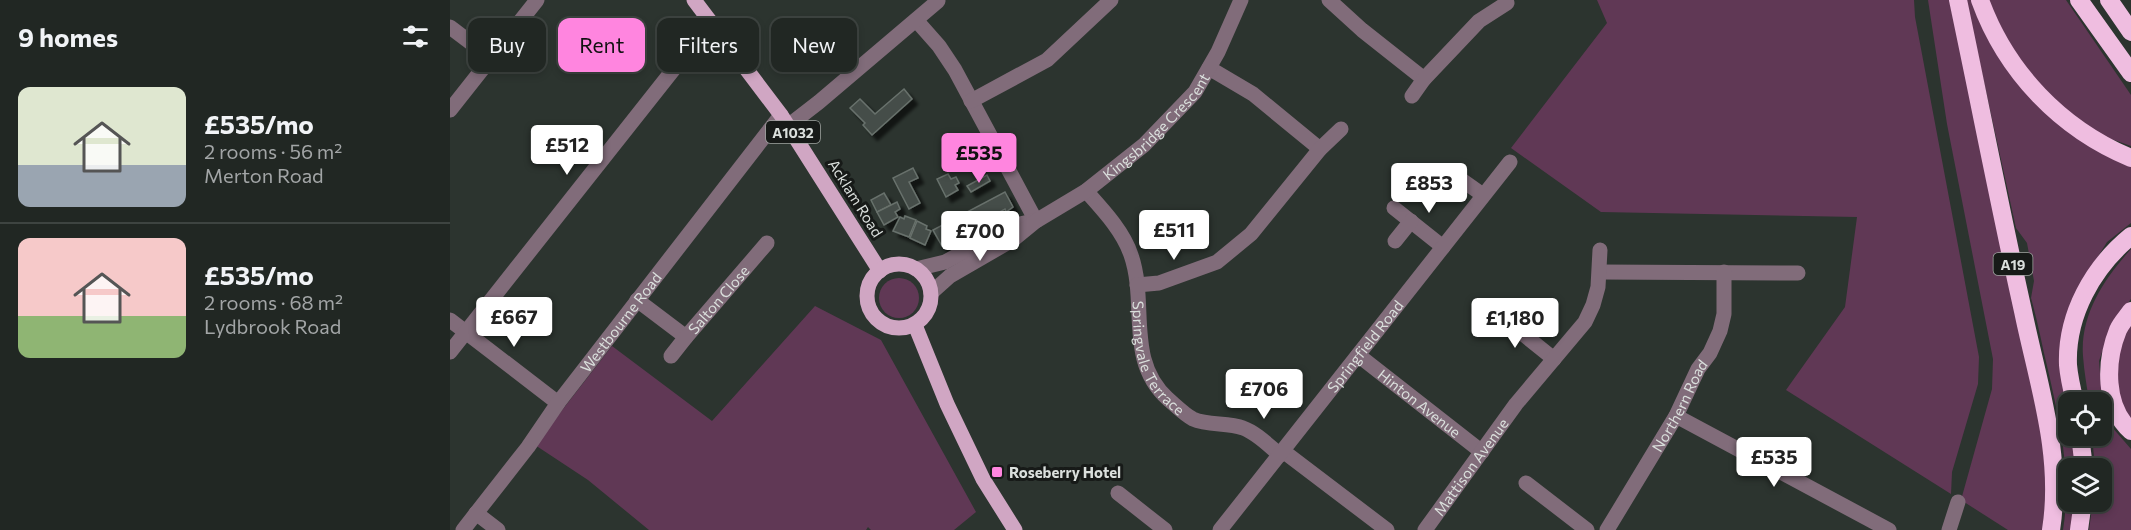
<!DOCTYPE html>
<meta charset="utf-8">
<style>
body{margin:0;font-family:Commissioner,sans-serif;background:#292f2b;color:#f1f3f6;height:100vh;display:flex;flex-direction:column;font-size:22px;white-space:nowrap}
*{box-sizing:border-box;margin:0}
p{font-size:20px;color:#a2a5a6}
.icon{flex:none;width:33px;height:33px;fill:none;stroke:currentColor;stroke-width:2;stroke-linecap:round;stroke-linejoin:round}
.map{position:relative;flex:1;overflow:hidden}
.panel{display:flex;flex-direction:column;background:#212723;width:450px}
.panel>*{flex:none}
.guide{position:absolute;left:18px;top:18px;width:570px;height:54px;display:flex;gap:12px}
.controls{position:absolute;left:1608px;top:392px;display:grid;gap:12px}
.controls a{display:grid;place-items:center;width:54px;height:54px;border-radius:12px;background:#212723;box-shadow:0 3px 9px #0003,0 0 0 2px #3e4441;font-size:30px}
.price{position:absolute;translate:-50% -51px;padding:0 14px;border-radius:6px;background:#fff;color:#222;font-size:20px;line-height:39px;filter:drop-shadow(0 2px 3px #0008)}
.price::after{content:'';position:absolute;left:50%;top:36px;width:18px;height:14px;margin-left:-9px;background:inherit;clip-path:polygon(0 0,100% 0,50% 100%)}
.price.active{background:#ff85df;color:#111}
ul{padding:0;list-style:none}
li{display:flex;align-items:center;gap:18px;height:150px;padding:0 18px}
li+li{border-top:2px solid #3e4441}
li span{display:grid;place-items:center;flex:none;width:168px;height:120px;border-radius:12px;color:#555}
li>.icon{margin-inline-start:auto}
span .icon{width:72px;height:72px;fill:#fffc;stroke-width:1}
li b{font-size:26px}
h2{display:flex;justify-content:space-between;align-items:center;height:72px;padding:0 18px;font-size:26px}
.chip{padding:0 21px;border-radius:12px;background:#212723;box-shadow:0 3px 9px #0003,0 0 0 2px #3e4441;font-size:21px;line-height:54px}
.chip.active{background:#ff85df;color:#111}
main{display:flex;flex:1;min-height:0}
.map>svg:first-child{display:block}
.green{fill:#603855}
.building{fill:#454d48;stroke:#68716c;stroke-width:1.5;filter:url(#shadow)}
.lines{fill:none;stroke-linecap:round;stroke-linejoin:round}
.minor{stroke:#816c7a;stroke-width:15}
.major{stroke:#d0a6c3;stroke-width:15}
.highway{stroke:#efbde0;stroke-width:18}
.poi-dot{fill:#ff85df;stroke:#171a18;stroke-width:2}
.labels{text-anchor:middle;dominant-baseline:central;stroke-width:6;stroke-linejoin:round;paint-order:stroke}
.shield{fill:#171a18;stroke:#a0a4a1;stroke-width:1.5}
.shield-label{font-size:14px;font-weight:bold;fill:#dadfdc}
.street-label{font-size:15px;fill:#dadfdc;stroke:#171a18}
.poi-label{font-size:15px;font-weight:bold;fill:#dadfdc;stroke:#171a18;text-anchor:start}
</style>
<main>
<section class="panel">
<h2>9 homes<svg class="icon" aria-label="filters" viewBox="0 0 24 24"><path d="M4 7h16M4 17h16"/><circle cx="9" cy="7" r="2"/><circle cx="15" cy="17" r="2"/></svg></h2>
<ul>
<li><span style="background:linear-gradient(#dfe7d0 65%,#9aa5b1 0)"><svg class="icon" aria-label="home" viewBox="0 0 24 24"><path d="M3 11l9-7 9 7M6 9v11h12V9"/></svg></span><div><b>£535/mo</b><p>2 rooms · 56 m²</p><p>Merton Road</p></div></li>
<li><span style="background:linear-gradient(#f6c9c9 65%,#8fb573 0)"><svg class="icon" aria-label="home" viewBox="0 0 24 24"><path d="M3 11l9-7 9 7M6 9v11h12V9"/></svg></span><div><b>£535/mo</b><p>2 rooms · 68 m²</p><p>Lydbrook Road</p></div></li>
</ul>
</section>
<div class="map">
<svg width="1681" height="530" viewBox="0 0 1681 530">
<defs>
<filter id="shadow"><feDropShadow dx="5.5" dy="5.5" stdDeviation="1.5" flood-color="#0009"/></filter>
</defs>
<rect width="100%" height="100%" fill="#2c342f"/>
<g class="green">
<polygon points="1147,0 1464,0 1465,17 1529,357 1528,384 1502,472 1501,494 1336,390 1395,307 1407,217 1151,212 1061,148 1157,23"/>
<polygon points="1478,0 1499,0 1528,124 1600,476 1596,530 1558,530 1511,500 1542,389 1543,359 1497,124"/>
<path d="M1516 0H1523L1541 42 1681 165V223L1657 242 1626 292 1618 402V435H1624L1627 468H1618V501H1625L1622 530H1613C1622 475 1610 423 1598 370 1592 346 1588 322 1581 298L1584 281 1577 243 1566 228Z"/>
<polygon points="1536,0 1616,0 1681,95 1681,146 1650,135 1590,89 1570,62"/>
<path d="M1681 249V299L1661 326 1649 361 1652 397 1661 426 1681 449V530H1639L1643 501H1652V468H1645L1642 435H1652V402H1639C1637 387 1634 371 1633 356 1630 315 1654 279 1681 249Z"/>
<circle cx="449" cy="298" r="20"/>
<polygon points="365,306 431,340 526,512 504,530 421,530 418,527 416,530 199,530 138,480 85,445 162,346 262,421"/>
<path d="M1681 325V423C1676 411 1669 400 1666 388 1661 369 1670 340 1681 325Z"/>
</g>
<g class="building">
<polygon points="454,89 462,99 422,135 413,125 415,123 400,108 410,99 425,114"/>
<polygon points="463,168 468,178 459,182 470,203 459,209 443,178"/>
<polygon points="498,174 501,179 506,177 509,183 505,185 508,190 496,197 487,179"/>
<polygon points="537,175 540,181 521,192 517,186"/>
<polygon points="555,192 563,207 556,212 555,209 542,216 543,218 514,232 515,234 492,246 483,230"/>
<polygon points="434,193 441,205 427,212 421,200"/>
<polygon points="447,202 450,209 445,212 448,217 434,225 427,212"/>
<polygon points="455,216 466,220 459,237 443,231 450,217 454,219"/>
<polygon points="467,221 477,226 476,229 481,231 475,245 460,238"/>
</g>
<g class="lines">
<g class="minor">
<polyline points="879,0 912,30 974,79"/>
<polyline points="466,20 489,46 505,70 586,221"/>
<polyline points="0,27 41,58"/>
<polyline points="759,68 803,94 870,149"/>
<polyline points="962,96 974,79 1029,21 1057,3"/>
<polyline points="521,101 597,60 661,0"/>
<polyline points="0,110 87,0"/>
<polyline points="338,126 369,102 488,1"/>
<polyline points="1009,178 1033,195"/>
<path id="s1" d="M636 191C653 210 673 231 681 255 698 304 675 360 718 399 725 405 735 415 743 419 758 426 778 422 793 428 807 433 819 446 830 455"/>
<polyline points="944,208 993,247"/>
<polyline points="945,241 961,221"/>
<polyline points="466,269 495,262 561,226 583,221"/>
<polyline points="1150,272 1348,273"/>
<polyline points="687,285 709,283 767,262 801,234 870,149 891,129"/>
<path id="s2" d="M481 293 500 276 564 239 586 221 636 191 694 145 745 92 768 52 791 0"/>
<path id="s3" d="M187 300 236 337 317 243"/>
<polyline points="1047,313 1104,359"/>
<polyline points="0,320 108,403"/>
<polyline points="0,352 261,22"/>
<path id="s4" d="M908 355 1032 452"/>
<polyline points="221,356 236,337"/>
<polyline points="1226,416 1439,530"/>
<polyline points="833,451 937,530"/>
<polyline points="1076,483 1137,530"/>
<polyline points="668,493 715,530"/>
<polyline points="26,513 48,530"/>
<path id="s5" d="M13 530 78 447 108 403 331 115"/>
<path id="s6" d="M770 530 1060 162"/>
<path id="s7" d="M975 530 1066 404 1135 322 1143 305 1148 287 1150 250"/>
<path id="s8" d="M1157 530 1226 416 1248 369 1260 353 1270 331 1274 314V272"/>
<polyline points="1499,530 1508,502"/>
</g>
<g class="major">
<polyline points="244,0 331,115 430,271"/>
<circle cx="449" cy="296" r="32"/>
<polyline points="465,325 497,404 533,479 565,530"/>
</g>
<g class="highway">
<path d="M1508 0C1530 104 1550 208 1573 311 1588 384 1613 455 1601 530"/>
<path d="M1530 0C1556 72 1611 129 1681 158"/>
<polyline points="1629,0 1681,73"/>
<polyline points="1659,0 1681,32"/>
<path d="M1681 311C1677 317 1671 323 1668 330 1655 362 1654 407 1681 431"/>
<path d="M1625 402C1622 390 1619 377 1618 365 1616 315 1643 267 1681 236"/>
<polyline points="1630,435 1634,468"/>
<polyline points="1629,530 1633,501"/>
</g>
</g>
<rect class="poi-dot" x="541" y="466" width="12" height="12" rx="3"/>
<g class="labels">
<g class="shield">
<rect x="316" y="121" width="54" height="22" rx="4.5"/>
<rect x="1543.5" y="253" width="39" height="22" rx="4.5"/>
</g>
<g class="shield-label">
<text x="343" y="132">A1032</text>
<text x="1563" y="264">A19</text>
</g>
<g class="street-label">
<text stroke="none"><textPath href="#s2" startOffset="282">Kingsbridge Crescent</textPath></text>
<text transform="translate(406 198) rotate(58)">Acklam Road</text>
<text stroke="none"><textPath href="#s3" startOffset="111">Salton Close</textPath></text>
<text stroke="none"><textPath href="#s5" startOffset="261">Westbourne Road</textPath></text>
<text stroke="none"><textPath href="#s6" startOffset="234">Springfield Road</textPath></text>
<text stroke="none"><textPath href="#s1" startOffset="188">Springvale Terrace</textPath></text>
<text stroke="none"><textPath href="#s4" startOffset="78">Hinton Avenue</textPath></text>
<text stroke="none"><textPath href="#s8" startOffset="144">Northern Road</textPath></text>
<text stroke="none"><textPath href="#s7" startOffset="78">Mattison Avenue</textPath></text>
</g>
<g class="poi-label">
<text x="559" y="472">Roseberry Hotel</text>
</g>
</g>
</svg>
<div class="controls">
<a><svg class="icon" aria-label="locate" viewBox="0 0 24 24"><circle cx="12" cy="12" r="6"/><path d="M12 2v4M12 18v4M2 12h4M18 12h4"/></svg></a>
<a><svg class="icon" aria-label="layers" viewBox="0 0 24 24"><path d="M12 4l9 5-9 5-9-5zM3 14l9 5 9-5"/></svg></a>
</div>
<b class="price" style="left:117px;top:176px">£512</b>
<b class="price active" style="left:529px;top:184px">£535</b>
<b class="price" style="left:979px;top:214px">£853</b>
<b class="price" style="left:724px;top:261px">£511</b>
<b class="price" style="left:530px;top:262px">£700</b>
<b class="price" style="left:64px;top:348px">£667</b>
<b class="price" style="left:1065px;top:349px">£1,180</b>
<b class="price" style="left:814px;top:420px">£706</b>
<b class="price" style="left:1324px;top:488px">£535</b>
<div class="guide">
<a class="chip">Buy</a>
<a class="chip active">Rent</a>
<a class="chip">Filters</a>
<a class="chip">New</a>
</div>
</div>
</main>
